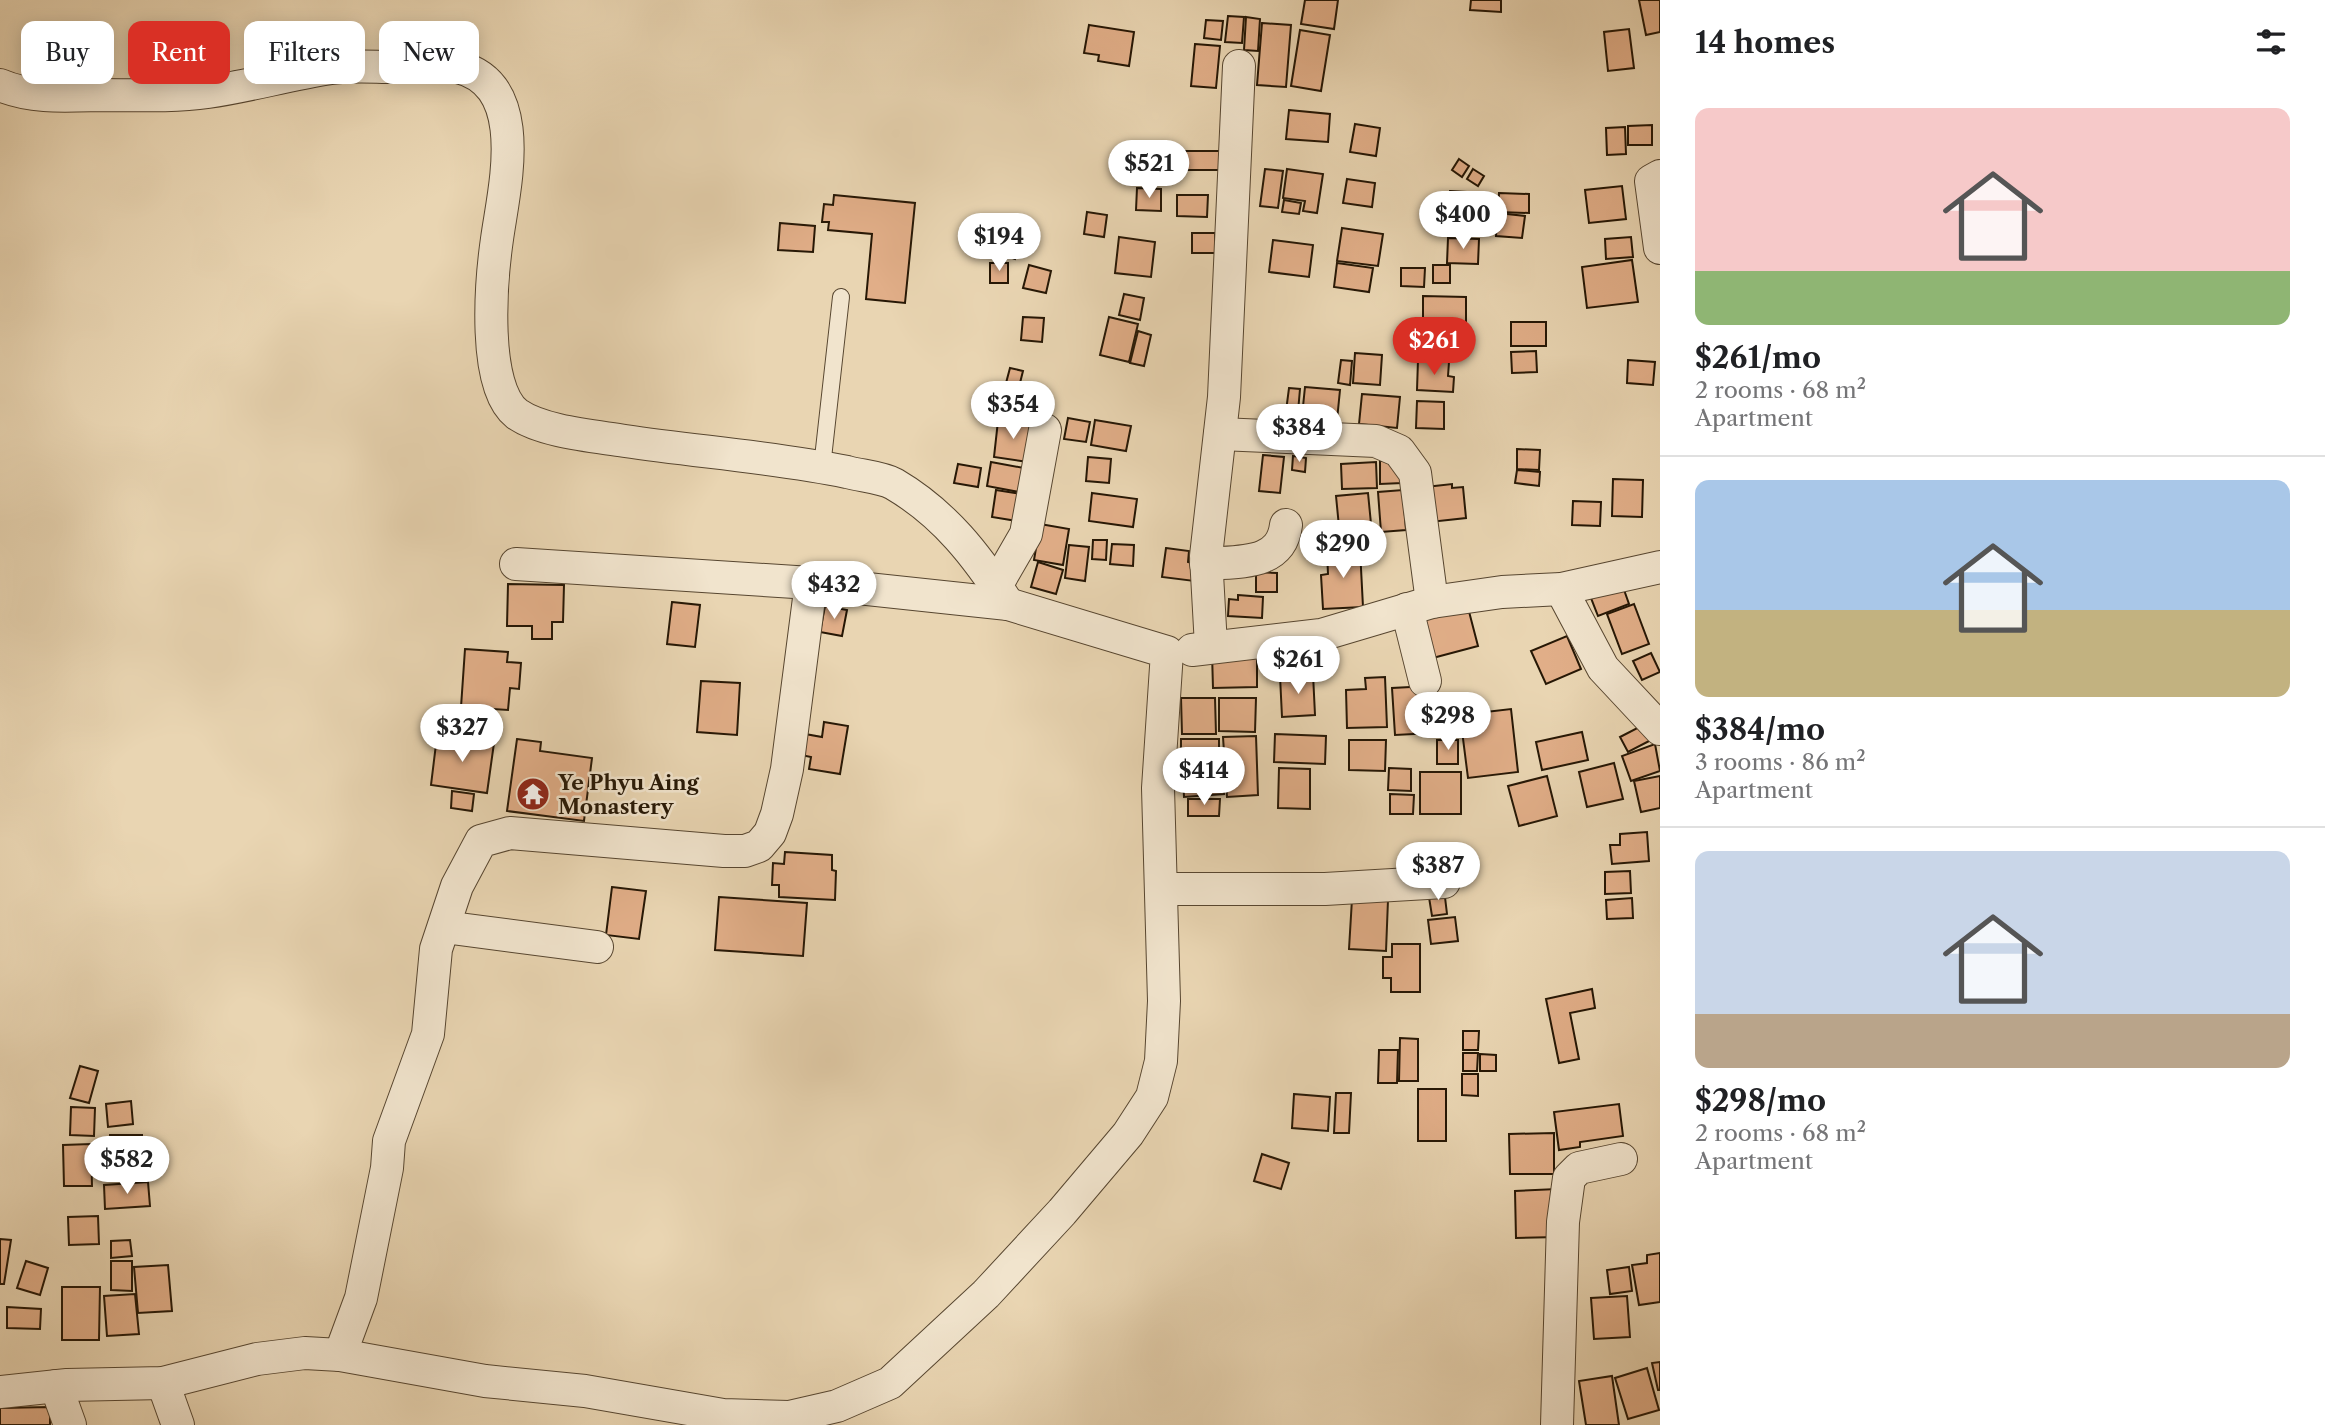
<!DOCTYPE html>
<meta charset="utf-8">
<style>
body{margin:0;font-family:"Libre Caslon Text",serif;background:#f2f2f2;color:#202124;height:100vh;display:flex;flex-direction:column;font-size:26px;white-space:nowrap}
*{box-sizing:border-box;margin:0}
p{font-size:23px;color:#757577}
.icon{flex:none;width:38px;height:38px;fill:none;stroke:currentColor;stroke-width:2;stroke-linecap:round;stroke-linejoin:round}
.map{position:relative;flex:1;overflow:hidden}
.sheet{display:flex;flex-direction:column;background:#fff;width:665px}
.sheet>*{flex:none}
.top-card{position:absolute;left:21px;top:21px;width:665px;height:63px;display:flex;gap:14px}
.price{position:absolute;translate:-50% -60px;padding:0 16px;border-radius:24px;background:#fff;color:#222;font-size:23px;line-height:46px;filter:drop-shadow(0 2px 4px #0008)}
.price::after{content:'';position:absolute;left:50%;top:42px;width:21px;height:16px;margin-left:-10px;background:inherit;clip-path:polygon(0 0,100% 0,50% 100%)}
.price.selected{background:#d93025;color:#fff}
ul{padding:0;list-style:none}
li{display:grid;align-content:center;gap:14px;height:371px;padding:0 35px}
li+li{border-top:2px solid #e0e0e0}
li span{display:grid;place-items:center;height:217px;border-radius:14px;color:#555}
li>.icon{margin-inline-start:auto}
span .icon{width:126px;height:126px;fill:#fffc;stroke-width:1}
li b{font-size:30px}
h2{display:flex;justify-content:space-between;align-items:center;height:84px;padding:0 35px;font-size:30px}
.chip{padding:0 24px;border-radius:14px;background:#fff;box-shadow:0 4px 18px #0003;font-size:24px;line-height:63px}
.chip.selected{background:#d93025;color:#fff}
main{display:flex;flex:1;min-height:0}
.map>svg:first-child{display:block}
.building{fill:#e1ae88;stroke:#261705;stroke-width:2}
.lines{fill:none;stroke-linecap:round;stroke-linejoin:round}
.lane-casing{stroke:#574630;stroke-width:18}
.street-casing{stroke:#574630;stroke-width:34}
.lane{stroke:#f1e4cd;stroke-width:16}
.street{stroke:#f1e4cd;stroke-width:32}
.labels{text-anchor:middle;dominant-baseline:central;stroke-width:5;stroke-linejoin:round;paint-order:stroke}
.poi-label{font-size:21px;font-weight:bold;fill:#261705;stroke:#f1e4cd;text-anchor:start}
</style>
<main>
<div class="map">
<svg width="1660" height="1425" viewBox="0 0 1660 1425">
<rect width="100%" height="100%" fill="#e9d5b2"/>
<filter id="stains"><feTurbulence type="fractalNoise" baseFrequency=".00286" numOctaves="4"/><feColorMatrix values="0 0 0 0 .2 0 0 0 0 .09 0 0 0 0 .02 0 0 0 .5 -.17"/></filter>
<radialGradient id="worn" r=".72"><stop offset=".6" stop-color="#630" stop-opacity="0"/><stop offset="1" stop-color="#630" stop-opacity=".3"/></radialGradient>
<g class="building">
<polygon points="1305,0 1338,0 1334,29 1301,24"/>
<polygon points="1471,0 1501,0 1501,12 1470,10"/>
<polygon points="1639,0 1660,0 1660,32 1646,35"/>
<polygon points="1228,16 1244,17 1242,43 1225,42"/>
<polygon points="1246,17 1260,19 1258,51 1244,50"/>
<polygon points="1206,20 1223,21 1221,40 1204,38"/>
<polygon points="1262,23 1291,25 1286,87 1257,85"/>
<polygon points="1089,25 1134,32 1129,66 1098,61 1099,55 1084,53"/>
<polygon points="1629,29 1634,68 1608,71 1604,32"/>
<polygon points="1300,30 1330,35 1321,91 1291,86"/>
<polygon points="1195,44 1220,46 1216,88 1191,86"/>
<polygon points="1289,110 1330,114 1328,142 1286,139"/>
<polygon points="1355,124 1380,128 1376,156 1350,152"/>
<polygon points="1652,125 1652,145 1628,145 1628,126"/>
<polygon points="1625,127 1626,154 1607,155 1606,128"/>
<polygon points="1128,146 1169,151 1167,167 1126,161"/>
<rect x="1174" y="151" width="49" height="19"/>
<polygon points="1459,159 1469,166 1462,177 1452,170"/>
<polygon points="1265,169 1283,171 1278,208 1260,206"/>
<polygon points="1287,169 1323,174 1317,213 1303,211 1305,201 1283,198"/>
<polygon points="1473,169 1484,176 1478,186 1467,179"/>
<polygon points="1347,179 1375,183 1372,207 1343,203"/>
<polygon points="1622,186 1626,219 1589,223 1585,190"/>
<polygon points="1137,188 1161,189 1161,211 1136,210"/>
<polygon points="1450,191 1483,193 1482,212 1448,210"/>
<polygon points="1499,193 1529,194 1529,213 1498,212"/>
<polygon points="834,195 915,203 905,303 866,299 872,234 828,230 829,222 822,222 824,204 833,205"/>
<polygon points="1177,195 1208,195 1207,217 1177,216"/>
<polygon points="1284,200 1301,203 1299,214 1282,212"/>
<polygon points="1450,211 1485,213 1484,236 1448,234"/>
<polygon points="1087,212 1107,215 1104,237 1084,234"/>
<polygon points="1498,213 1525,216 1522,238 1496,236"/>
<polygon points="780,223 815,226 813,252 778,250"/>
<polygon points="1342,228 1383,234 1378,266 1337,261"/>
<polygon points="1002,232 1022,239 1015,259 995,252"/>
<rect x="1192" y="233" width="23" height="20"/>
<polygon points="1119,237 1155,242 1151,277 1115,273"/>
<polygon points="1631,237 1633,257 1606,259 1605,239"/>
<polygon points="1448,238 1479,239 1478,264 1447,263"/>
<polygon points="1273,240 1313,245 1309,277 1269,272"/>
<polygon points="1632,260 1638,302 1587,308 1582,267"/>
<rect x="990" y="263" width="18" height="20"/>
<polygon points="1337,263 1373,268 1369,292 1334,287"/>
<polygon points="1029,265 1051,271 1046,293 1023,288"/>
<rect x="1433" y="265" width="17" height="18"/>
<polygon points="1401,268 1425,268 1424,287 1401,286"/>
<polygon points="1124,294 1144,298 1140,320 1119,315"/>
<polygon points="1423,296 1466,297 1466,332 1423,331"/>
<polygon points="1023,317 1044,318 1042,342 1021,340"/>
<polygon points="1109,317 1138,324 1129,362 1100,355"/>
<rect x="1511" y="322" width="35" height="24"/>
<polygon points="1138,331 1151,335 1144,366 1130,363"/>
<polygon points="1536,351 1537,372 1512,373 1511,352"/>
<polygon points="1355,353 1382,355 1380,385 1353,383"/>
<polygon points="1341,360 1352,361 1350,385 1338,383"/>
<polygon points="1418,360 1449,362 1448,376 1454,377 1453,392 1417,390"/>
<polygon points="1628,360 1655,362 1653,385 1627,383"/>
<polygon points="1010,368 1023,371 1019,387 1006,383"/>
<polygon points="1012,387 1035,393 1035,396 1042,398 1037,417 1007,410"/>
<polygon points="1305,387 1340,390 1337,420 1302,416"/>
<polygon points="1289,388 1300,389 1298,412 1286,411"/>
<polygon points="1362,394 1400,397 1397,428 1359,424"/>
<polygon points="1417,401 1444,402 1444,429 1416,428"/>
<polygon points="1068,418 1090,422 1086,442 1064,439"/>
<polygon points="1095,420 1131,426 1126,451 1091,445"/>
<polygon points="998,421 1033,426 1028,462 994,457"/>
<polygon points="1517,449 1540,450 1539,470 1517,469"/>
<polygon points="1263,455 1284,457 1280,493 1259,491"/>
<polygon points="1293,456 1306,458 1305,472 1292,470"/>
<polygon points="1088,457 1111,459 1109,483 1086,481"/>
<polygon points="1401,460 1402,483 1380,484 1380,461"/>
<polygon points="991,462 1029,469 1024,493 987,486"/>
<polygon points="1376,462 1377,488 1342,489 1341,464"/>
<polygon points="958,464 981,468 978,487 954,483"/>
<polygon points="1517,470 1540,472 1539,486 1515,483"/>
<polygon points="1613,479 1643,480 1642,517 1612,516"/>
<polygon points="1452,484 1452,488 1463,487 1466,518 1430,522 1426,487"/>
<polygon points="996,490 1021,494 1017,521 992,517"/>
<polygon points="1403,490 1406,530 1381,532 1378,492"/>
<polygon points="1092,493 1137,499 1133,527 1089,521"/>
<polygon points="1368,493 1372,534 1340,537 1336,496"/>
<polygon points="1573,501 1601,502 1600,526 1572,525"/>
<polygon points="1040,524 1069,529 1063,565 1034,560"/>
<polygon points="1093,540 1107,540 1106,560 1092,559"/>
<polygon points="1112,544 1134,545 1133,566 1110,564"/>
<polygon points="1069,545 1089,547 1085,581 1065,578"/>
<polygon points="1166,548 1189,551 1188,562 1196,564 1194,581 1162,577"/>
<polygon points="1360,549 1363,607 1323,609 1321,575 1328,574 1327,551"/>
<polygon points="1038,562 1063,570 1056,594 1031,587"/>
<polygon points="1256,572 1277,573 1277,592 1256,592"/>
<polygon points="508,584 564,585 563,622 552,622 552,639 532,639 532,626 507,626"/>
<polygon points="1623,587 1629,604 1598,616 1591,598"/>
<polygon points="1238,595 1263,597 1262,618 1228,616 1229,599 1238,600"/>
<polygon points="1466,600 1478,646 1429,659 1417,613"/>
<polygon points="672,602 700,605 695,647 667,644"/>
<polygon points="1634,604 1649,644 1622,654 1607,614"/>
<polygon points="825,606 847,610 842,636 820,632"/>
<polygon points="1567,636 1581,669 1546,684 1531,651"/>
<rect x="1279" y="646" width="26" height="25"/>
<polygon points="465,649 508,652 507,662 521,663 519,689 510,688 508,710 461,707"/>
<polygon points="1257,652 1257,687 1213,688 1212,653"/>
<polygon points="1651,653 1660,672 1642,680 1633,661"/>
<polygon points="1313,674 1315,715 1282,717 1280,676"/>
<polygon points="1385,677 1387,727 1347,728 1346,690 1366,689 1365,678"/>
<polygon points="701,681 740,683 737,735 697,732"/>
<polygon points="1430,686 1433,733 1395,735 1392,688"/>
<polygon points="1181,698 1215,698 1216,734 1182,734"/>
<polygon points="1219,698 1256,698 1255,732 1219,731"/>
<polygon points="1457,703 1460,732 1438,735 1435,705"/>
<polygon points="1511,709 1518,772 1468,778 1460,715"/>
<polygon points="824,722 848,726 840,774 809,769 811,757 801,755 805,734 822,737"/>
<polygon points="1645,724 1653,739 1628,752 1620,737"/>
<polygon points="1582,732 1588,760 1542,770 1536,742"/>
<polygon points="1275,734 1326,736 1325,764 1274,762"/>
<polygon points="437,736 494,743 487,793 431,785"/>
<polygon points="1256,736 1258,795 1227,797 1223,737"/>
<polygon points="517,739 541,742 540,751 592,758 584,821 507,811"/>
<rect x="1181" y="739" width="38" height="24"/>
<polygon points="1349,740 1386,740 1385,771 1349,770"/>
<rect x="1437" y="740" width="21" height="24"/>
<polygon points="1655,744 1660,771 1631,781 1622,756"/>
<polygon points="1614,763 1623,799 1587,807 1579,772"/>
<polygon points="1279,768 1310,769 1310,809 1278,808"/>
<polygon points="1389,768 1411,769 1411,791 1388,790"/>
<polygon points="1223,772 1224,794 1184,797 1183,774"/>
<rect x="1420" y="772" width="41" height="42"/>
<polygon points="1547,776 1557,816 1519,826 1508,786"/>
<polygon points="1660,776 1660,808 1641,812 1634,781"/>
<polygon points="452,791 474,794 472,811 451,808"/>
<polygon points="1390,794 1414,795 1413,814 1390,814"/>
<polygon points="1188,799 1220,799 1219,816 1188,816"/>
<polygon points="1647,832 1649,861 1612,864 1610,845 1620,845 1620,834"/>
<polygon points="785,852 832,855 832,870 836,871 835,900 779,897 779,885 772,885 773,863 784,864"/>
<polygon points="1630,871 1631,893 1605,894 1605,872"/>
<polygon points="612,887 646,891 639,939 606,935"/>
<polygon points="1444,889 1447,914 1432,916 1428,891"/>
<polygon points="719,897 807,903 803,956 715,950"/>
<polygon points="1632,898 1633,918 1607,919 1606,900"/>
<polygon points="1352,899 1388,900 1386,951 1349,949"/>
<polygon points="1455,917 1458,941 1431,944 1428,920"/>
<polygon points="1392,944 1420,944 1420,992 1391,992 1391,978 1383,978 1383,957 1392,957"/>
<polygon points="1592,989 1595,1008 1570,1013 1579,1059 1559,1063 1546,999"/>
<polygon points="1463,1031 1479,1031 1478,1050 1463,1050"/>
<polygon points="1400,1038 1418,1039 1418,1081 1399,1081"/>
<polygon points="1379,1050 1398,1050 1397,1083 1378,1083"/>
<polygon points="1463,1053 1478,1053 1477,1071 1463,1071"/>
<polygon points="1480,1054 1496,1055 1496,1071 1480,1071"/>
<polygon points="80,1066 98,1071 89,1103 70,1098"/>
<polygon points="1462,1074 1478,1074 1478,1096 1462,1095"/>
<rect x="1418" y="1089" width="28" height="52"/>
<polygon points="1336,1093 1351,1093 1349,1133 1334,1133"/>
<polygon points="1294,1094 1330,1097 1328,1131 1292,1128"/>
<polygon points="131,1101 133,1124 108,1127 106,1104"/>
<polygon points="1619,1104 1623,1136 1580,1142 1580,1147 1559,1150 1554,1112"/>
<polygon points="71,1107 95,1108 94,1136 70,1135"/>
<polygon points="1554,1133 1554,1174 1510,1174 1509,1134"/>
<polygon points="110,1135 142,1135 142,1154 104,1154 104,1144 110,1144"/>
<polygon points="91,1144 92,1186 64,1186 63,1145"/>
<polygon points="1262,1154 1289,1163 1281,1189 1254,1181"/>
<polygon points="148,1182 150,1206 105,1209 104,1185"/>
<polygon points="1557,1189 1558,1237 1516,1238 1515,1191"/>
<polygon points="98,1216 99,1244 69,1245 68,1217"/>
<polygon points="0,1239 11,1240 4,1284 0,1284"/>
<polygon points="130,1240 132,1256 111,1258 111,1241"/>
<polygon points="1660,1253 1660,1302 1639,1305 1632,1265 1647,1263 1647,1255"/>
<polygon points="26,1261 48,1268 40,1295 17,1288"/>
<polygon points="111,1261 132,1261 132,1291 111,1290"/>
<polygon points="168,1265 172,1311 138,1313 134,1267"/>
<polygon points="1629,1267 1632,1291 1610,1294 1607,1270"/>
<polygon points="62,1287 100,1287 99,1340 62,1340"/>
<polygon points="135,1294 139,1334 107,1336 104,1296"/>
<polygon points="1627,1296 1630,1337 1594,1339 1591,1298"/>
<polygon points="7,1307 41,1309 40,1329 7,1328"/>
<polygon points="1660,1362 1660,1390 1658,1390 1652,1363"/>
<polygon points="1647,1368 1659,1410 1628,1419 1615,1378"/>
<polygon points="1612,1376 1619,1425 1586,1425 1579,1381"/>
<polygon points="50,1407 50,1425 0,1425 0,1408"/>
</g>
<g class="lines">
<defs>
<polyline id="lane" points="822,467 841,297"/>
<g id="street">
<path d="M0 85C30 98 64 96 96 95 133 95 172 97 208 92 250 86 290 74 332 68 352 65 374 67 395 67 414 66 439 62 458 67 531 85 504 188 497 239 491 281 482 387 517 414 543 432 594 436 625 441 699 452 774 457 847 472 861 476 881 477 894 484 945 514 977 556 1008 604"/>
<polyline points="1660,176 1651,181 1660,248"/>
<polyline points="1220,434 1376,441 1399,451 1415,473 1432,602"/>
<path d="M1206 564C1239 561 1281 566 1286 525"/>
<polyline points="996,586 1026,534 1045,430"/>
<polyline points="1561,589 1603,668 1660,729"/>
<polyline points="1407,609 1425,681"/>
<polyline points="1211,646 1206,556 1224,397 1239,66"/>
<polyline points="1192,650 1321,635 1432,602 1502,592 1561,589 1660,567"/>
<polyline points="1162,889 1325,889 1444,882"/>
<polyline points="444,927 597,947"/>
<polyline points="340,1355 361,1298 387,1168 389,1141 428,1034 436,949 457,886 481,841 510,833 724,851 745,851 759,846 770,833 777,814 787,769 811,583"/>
<polyline points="163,1383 178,1425"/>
<polyline points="56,1386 70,1425"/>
<polyline points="0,1392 67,1385 163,1383 257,1359 305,1353 340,1355 485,1381 585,1391 723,1415 789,1417 837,1406 890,1383 986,1294 1062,1212 1128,1134 1152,1097 1161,1061 1164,1001 1158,788 1167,652 1008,604 811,583 516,564"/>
<polyline points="1557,1425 1563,1222 1569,1178 1579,1168 1621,1159"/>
</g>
</defs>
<use href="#lane" class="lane-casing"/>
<use href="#street" class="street-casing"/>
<use href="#lane" class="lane"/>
<use href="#street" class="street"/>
</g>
<defs>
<symbol id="temple-disc" viewBox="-11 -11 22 22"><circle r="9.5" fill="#8f2418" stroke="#f1e4cd"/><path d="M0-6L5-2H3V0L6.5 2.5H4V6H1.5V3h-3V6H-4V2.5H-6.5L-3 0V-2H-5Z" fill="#fff"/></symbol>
</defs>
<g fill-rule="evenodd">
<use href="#temple-disc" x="514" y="775" width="38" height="38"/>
</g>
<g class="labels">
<g class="poi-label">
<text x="558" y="782">Ye Phyu Aing<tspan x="558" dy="24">Monastery</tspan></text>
</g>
</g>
<rect width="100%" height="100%" filter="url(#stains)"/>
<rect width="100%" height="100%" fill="url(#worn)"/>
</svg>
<b class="price" style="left:1149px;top:200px">$521</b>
<b class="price" style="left:1463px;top:251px">$400</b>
<b class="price" style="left:999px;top:273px">$194</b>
<b class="price selected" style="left:1434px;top:377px">$261</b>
<b class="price" style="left:1013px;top:441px">$354</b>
<b class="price" style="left:1299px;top:464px">$384</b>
<b class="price" style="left:1343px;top:580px">$290</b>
<b class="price" style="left:834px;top:621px">$432</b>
<b class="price" style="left:1298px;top:696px">$261</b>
<b class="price" style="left:1448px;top:752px">$298</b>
<b class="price" style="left:462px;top:764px">$327</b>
<b class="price" style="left:1204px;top:807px">$414</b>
<b class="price" style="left:1438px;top:902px">$387</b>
<b class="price" style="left:127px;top:1196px">$582</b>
<div class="top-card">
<a class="chip">Buy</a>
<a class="chip selected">Rent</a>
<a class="chip">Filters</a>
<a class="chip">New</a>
</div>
</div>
<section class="sheet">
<h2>14 homes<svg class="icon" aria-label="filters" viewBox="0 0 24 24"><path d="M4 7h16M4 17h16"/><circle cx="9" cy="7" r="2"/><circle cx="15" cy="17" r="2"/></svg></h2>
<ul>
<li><span style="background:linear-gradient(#f6c9c9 75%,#8fb573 0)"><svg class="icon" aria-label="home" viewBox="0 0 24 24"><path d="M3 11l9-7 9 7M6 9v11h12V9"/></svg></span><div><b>$261/mo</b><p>2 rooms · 68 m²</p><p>Apartment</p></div></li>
<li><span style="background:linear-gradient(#a9c7e8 60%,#c2b280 0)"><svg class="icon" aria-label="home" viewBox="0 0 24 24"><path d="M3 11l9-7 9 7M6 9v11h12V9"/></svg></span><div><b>$384/mo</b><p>3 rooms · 86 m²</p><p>Apartment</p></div></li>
<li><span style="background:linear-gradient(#c9d6e8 75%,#b9a48a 0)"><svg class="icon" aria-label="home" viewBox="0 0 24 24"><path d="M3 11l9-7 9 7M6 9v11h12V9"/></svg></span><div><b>$298/mo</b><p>2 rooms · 68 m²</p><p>Apartment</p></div></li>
</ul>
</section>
</main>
